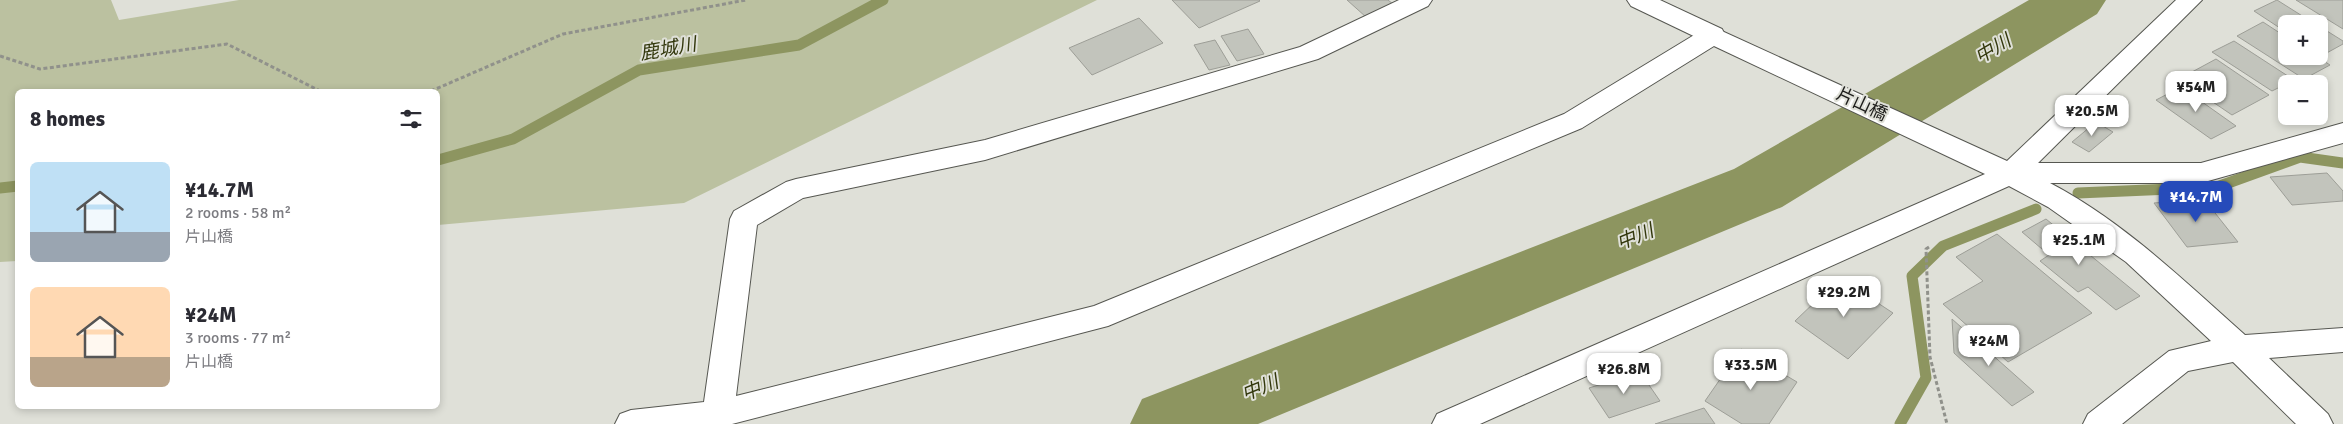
<!DOCTYPE html>
<meta charset="utf-8">
<style>
body{margin:0;font-family:Signika,"Noto Sans JP",sans-serif;background:#f7f7f7;color:#2b2b33;height:100vh;display:flex;flex-direction:column;font-size:19px;white-space:nowrap}
*{box-sizing:border-box;margin:0}
p{font-size:16px;color:#7c7c81}
.icon{flex:none;width:28px;height:28px;fill:none;stroke:currentColor;stroke-width:2;stroke-linecap:round;stroke-linejoin:round}
.map{position:relative;flex:1;overflow:hidden}
.details{position:absolute;left:15px;top:89px;width:425px;height:320px;display:flex;flex-direction:column;background:#fff;border-radius:8px;box-shadow:0 2px 8px #0003}
.details>*{flex:none}
.buttons{position:absolute;left:2278px;top:15px;display:grid;gap:10px}
.buttons a{display:grid;place-items:center;width:50px;height:50px;border-radius:8px;background:#fff;box-shadow:0 2px 8px #0003;font-size:25px}
.price{position:absolute;translate:-50% -42px;padding:0 11px;border-radius:10px;background:#fff;color:#222;font-size:16px;line-height:32px;filter:drop-shadow(0 1px 2px #0008)}
.price::after{content:'';position:absolute;left:50%;top:30px;width:15px;height:11px;margin-left:-8px;background:inherit;clip-path:polygon(0 0,100% 0,50% 100%)}
.price.on{background:#264bba;color:#fff}
ul{padding:0;list-style:none}
li{display:flex;align-items:center;gap:15px;height:125px;padding:0 15px}
li span{display:grid;place-items:center;flex:none;width:140px;height:100px;border-radius:8px;color:#555}
li>.icon{margin-inline-start:auto}
span .icon{width:60px;height:60px;fill:#fffc;stroke-width:1}
li b{font-size:21px}
h2{display:flex;justify-content:space-between;align-items:center;height:60px;padding:0 15px;font-size:21px}
.map>svg:first-child{display:block}
.green{fill:#bbc1a0}
.lines{fill:none;stroke-linecap:round;stroke-linejoin:round}
.stream{stroke:#8d9560;stroke-width:11}
.river{fill:#8d9560;fill-rule:evenodd}
.building{fill:#c2c4bc;stroke:#9d9e97}
.minor-casing{stroke:#565751;stroke-width:2}
.tertiary-casing{stroke:#565751;stroke-width:2}
.path{stroke:#90918b;stroke-width:3;stroke-dasharray:4 2.5;stroke-linecap:butt}
.minor{fill:#fff;fill-rule:evenodd}
.tertiary{fill:#fff;fill-rule:evenodd}
.labels{text-anchor:middle;dominant-baseline:central;stroke-width:4;stroke-linejoin:round;paint-order:stroke}
.street-label{font-size:18px;fill:#1c1c1a;stroke:#dfe0d8}
.water-label{font-size:19px;font-style:italic;fill:#32370c;stroke:#dfe0d8}
</style>
<div class="map">
<svg width="2343" height="424" viewBox="0 0 2343 424">
<rect width="100%" height="100%" fill="#dfe0d8"/>
<polygon class="green" points="0,0 111,0 119,20 239,0 1097,0 684,203 438,225 438,91 18,91 17,261 0,262"/>
<g class="lines">
<g class="stream">
<polyline points="438,160 513,139 639,70 799,45 883,0"/>
<polyline points="0,188 18,186"/>
<polyline points="2078,193 2217,187 2300,157 2343,163"/>
<polyline points="1900,424 1926,378 1912,276 1943,246 2036,209"/>
</g>
<polygon class="river" points="2029,0 2106,0 2097,14 1782,207 1258,424 1130,424 1142,399 1734,169"/>
</g>
<g class="building">
<polygon points="1172,0 1259,0 1260,1 1199,28"/>
<polygon points="1347,0 1388,0 1393,4 1366,17"/>
<polygon points="2277,0 2315,24 2286,24 2286,32 2254,11"/>
<polygon points="2296,0 2343,0 2343,29"/>
<polygon points="1139,18 1163,43 1092,75 1069,48"/>
<polygon points="2263,22 2286,37 2286,56 2316,56 2330,65 2304,79 2237,36"/>
<polygon points="2319,26 2343,41 2343,44 2323,55 2319,52"/>
<polygon points="1248,29 1264,54 1237,61 1221,36"/>
<polygon points="1215,40 1230,65 1209,70 1194,45"/>
<polygon points="2234,41 2294,80 2272,91 2212,52"/>
<polygon points="2216,59 2269,95 2232,115 2179,79"/>
<polygon points="2181,87 2236,126 2211,139 2156,100"/>
<polygon points="2096,122 2113,132 2089,152 2072,142"/>
<polygon points="2327,173 2343,191 2343,201 2292,205 2270,177"/>
<polygon points="2204,199 2238,242 2187,247 2154,203"/>
<polygon points="2046,219 2140,296 2116,310 2088,287 2078,292 2040,261 2049,255 2022,232"/>
<polygon points="1997,234 2092,313 2008,362 1943,304 1983,281 1956,257"/>
<polygon points="1840,278 1893,313 1848,359 1795,321"/>
<polygon points="1952,319 2034,392 2012,406 1954,353"/>
<polygon points="1741,349 1797,382 1769,424 1742,424 1705,401"/>
<polygon points="1640,372 1660,401 1609,418 1589,388"/>
<polygon points="1704,408 1715,424 1655,424"/>
</g>
<g class="lines">
<defs>
<path id="minor" d="M1399 0H1432L1428 6 1318 59 985 160 803 198 757 225 736 396 1094 306 1564 114 1704 29 1713 27 2007 161 2176 0H2202L2038 163H2201L2343 123V143L2201 183H2050C2124 222 2183 280 2245 335L2343 328V352L2269 358 2328 414 2333 424H2296L2233 362 2188 371 2122 424H2083L2088 414 2169 351 2211 341 2126 262 2048 207 2009 186 1480 424H1432L1437 414 1985 174 1714 46 1582 128 1108 326 732 424H615L620 414 631 410 704 402 730 219 734 211 786 182 796 179 985 140 1300 47Z"/>
<polygon id="tertiary" points="1627,0 1660,0 1722,29 1725,35 1722,41 1713,43 1704,41 1631,6"/>
</defs>
<use href="#minor" class="minor-casing"/>
<use href="#tertiary" class="tertiary-casing"/>
<g class="path">
<polyline points="0,56 40,69 227,44 320,91"/>
<polyline points="431,91 563,34 746,0"/>
<polyline points="1929,247 1926,249 1930,357 1947,424"/>
</g>
<use href="#minor" class="minor"/>
<use href="#tertiary" class="tertiary"/>
</g>
<g class="labels">
<g class="street-label">
<text transform="translate(1862 104) rotate(25)">片山橋</text>
</g>
<g class="water-label">
<text transform="translate(668 49) rotate(-10)">鹿城川</text>
<text transform="translate(1993 49) rotate(-31)">中川</text>
<text transform="translate(1635 237) rotate(-22)">中川</text>
<text transform="translate(1260 388) rotate(-22)">中川</text>
</g>
</g>
</svg>
<div class="buttons">
<a>+</a>
<a>−</a>
</div>
<b class="price" style="left:2196px;top:113px">¥54M</b>
<b class="price" style="left:2092px;top:137px">¥20.5M</b>
<b class="price on" style="left:2196px;top:223px">¥14.7M</b>
<b class="price" style="left:2079px;top:266px">¥25.1M</b>
<b class="price" style="left:1844px;top:318px">¥29.2M</b>
<b class="price" style="left:1989px;top:367px">¥24M</b>
<b class="price" style="left:1751px;top:391px">¥33.5M</b>
<b class="price" style="left:1624px;top:395px">¥26.8M</b>
<section class="details">
<h2>8 homes<svg class="icon" aria-label="filters" viewBox="0 0 24 24"><path d="M4 7h16M4 17h16"/><circle cx="9" cy="7" r="2"/><circle cx="15" cy="17" r="2"/></svg></h2>
<ul>
<li><span style="background:linear-gradient(#bfe0f5 70%,#9aa5b1 0)"><svg class="icon" aria-label="home" viewBox="0 0 24 24"><path d="M3 11l9-7 9 7M6 9v11h12V9"/></svg></span><div><b>¥14.7M</b><p>2 rooms · 58 m²</p><p>片山橋</p></div></li>
<li><span style="background:linear-gradient(#ffd9b3 70%,#b9a48a 0)"><svg class="icon" aria-label="home" viewBox="0 0 24 24"><path d="M3 11l9-7 9 7M6 9v11h12V9"/></svg></span><div><b>¥24M</b><p>3 rooms · 77 m²</p><p>片山橋</p></div></li>
</ul>
</section>
</div>
